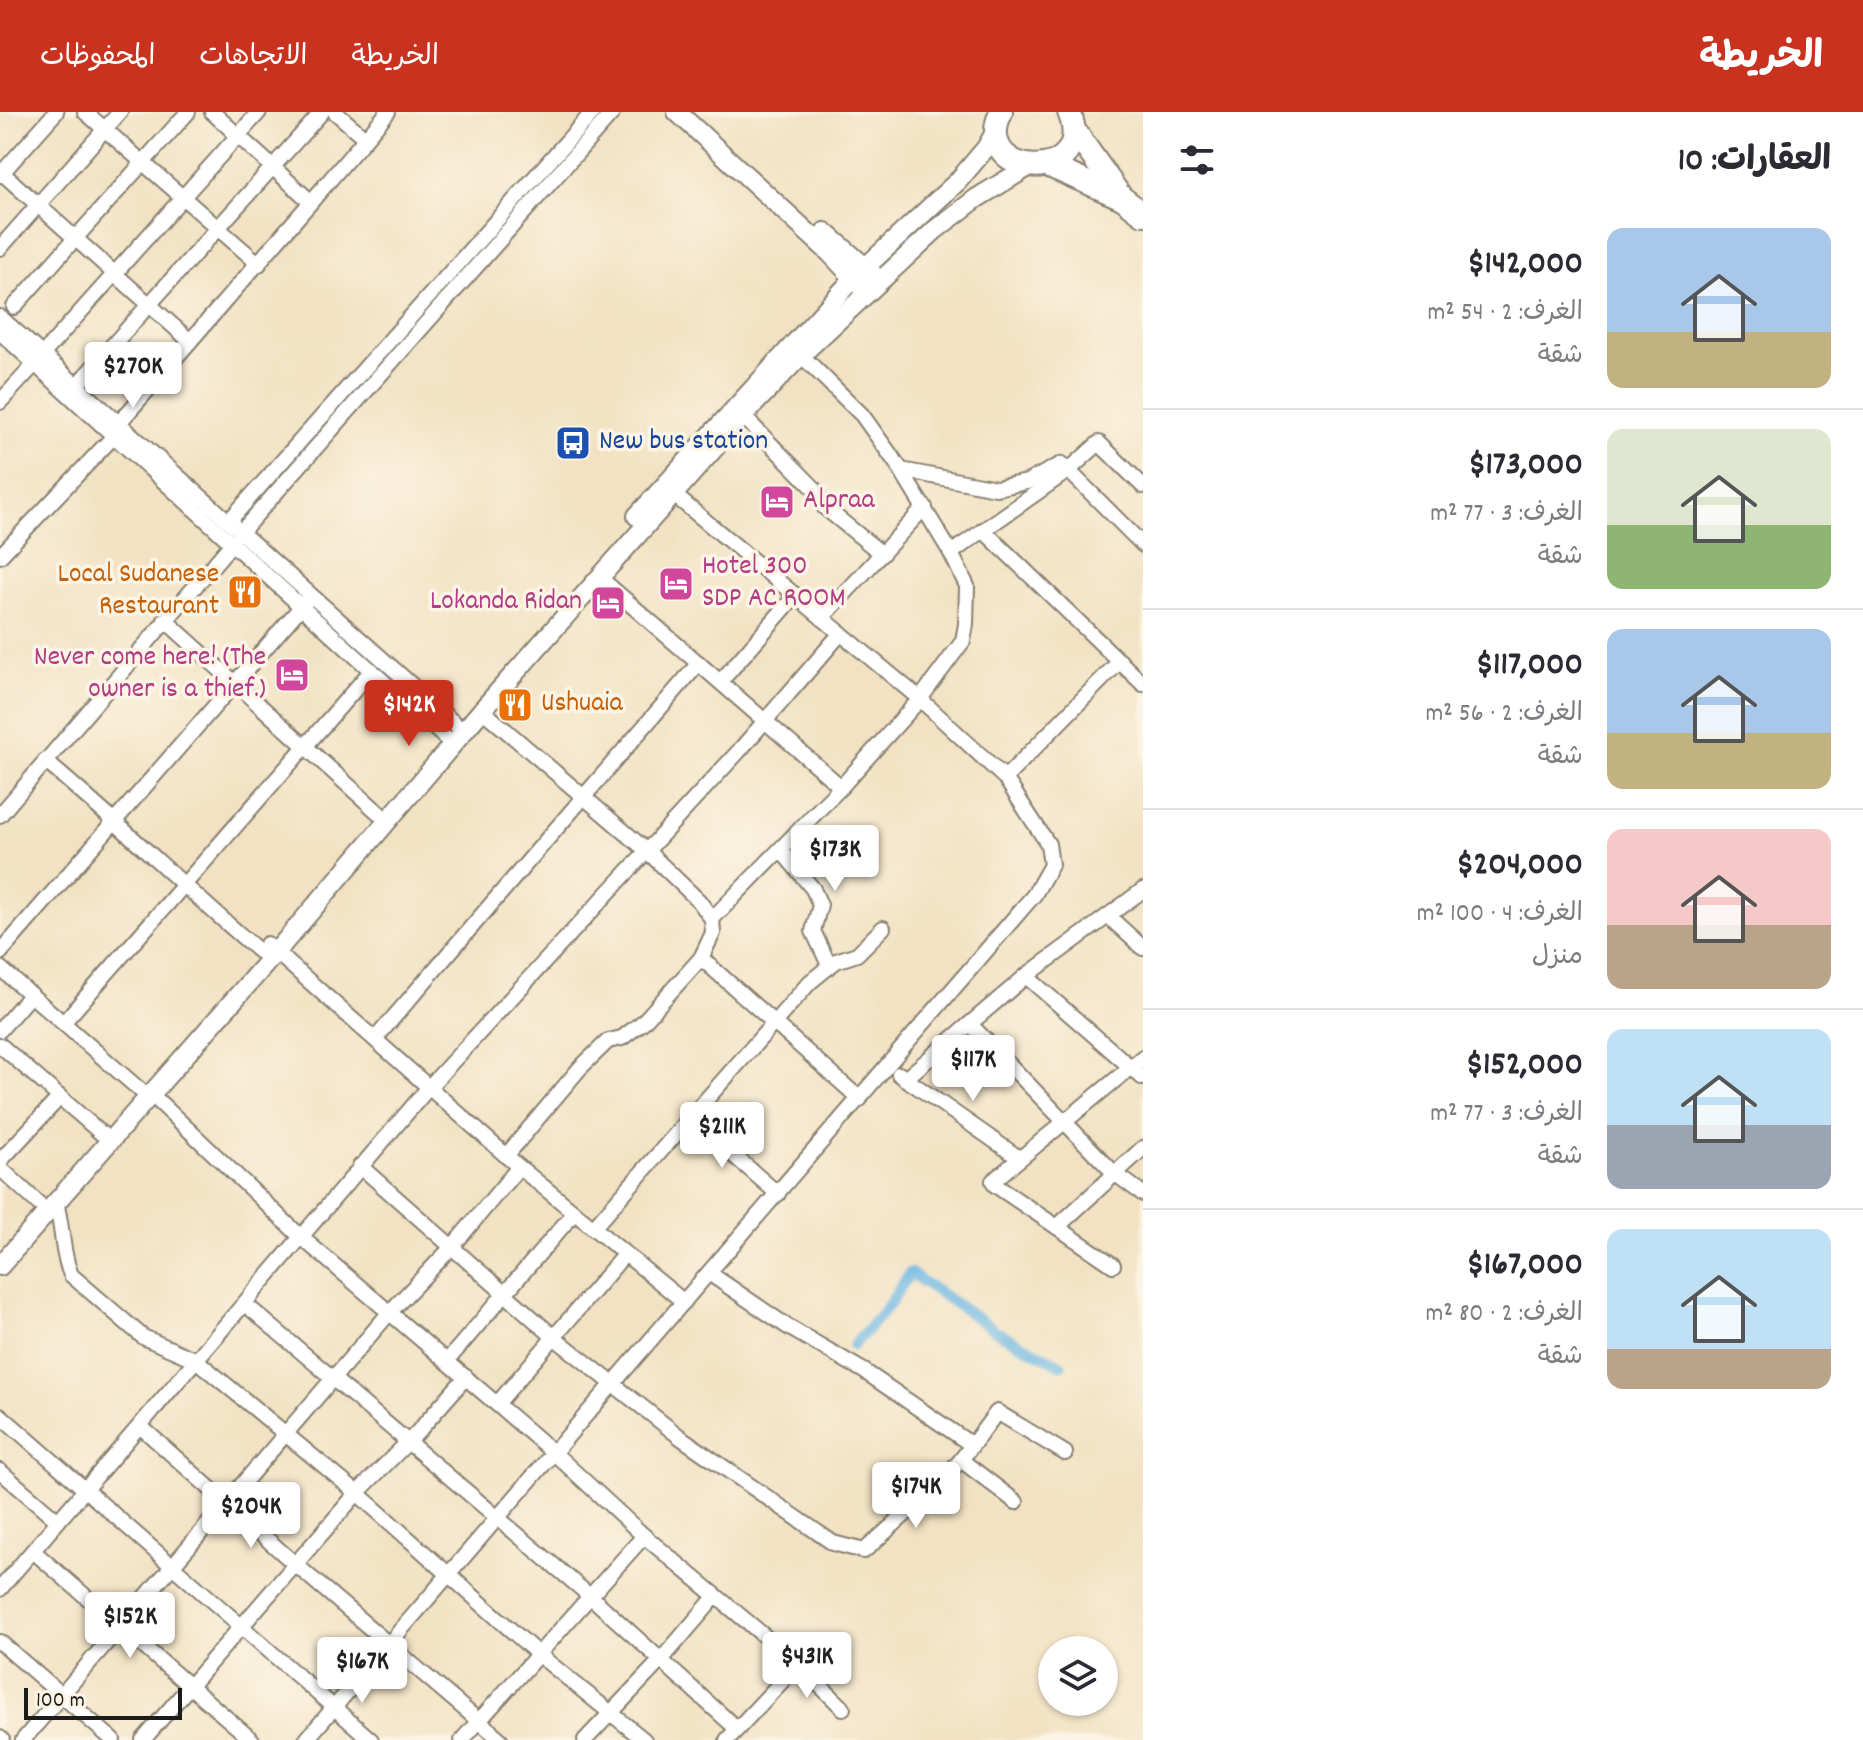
<!DOCTYPE html>
<html lang="ar">
<meta charset="utf-8">
<style>
body{margin:0;font-family:Dekko,"Playpen Sans Arabic",sans-serif;background:#f7f7f7;color:#2b2b33;direction:rtl;height:100vh;display:flex;flex-direction:column;font-size:30px;white-space:nowrap}
*{box-sizing:border-box;margin:0}
p{font-size:26px;color:#7c7c81}
.icon{flex:none;width:44px;height:44px;fill:none;stroke:currentColor;stroke-width:2;stroke-linecap:round;stroke-linejoin:round}
.map{position:relative;flex:1;overflow:hidden;direction:ltr}
.drawer{display:flex;flex-direction:column;background:#fff;width:720px}
.drawer>*{flex:none}
.buttons{position:absolute;left:1038px;top:1524px;display:grid;gap:16px}
.buttons a{display:grid;place-items:center;width:80px;height:80px;border-radius:50%;background:#fff;box-shadow:0 2px 6px #0004;font-size:40px}
.scale{position:absolute;left:24px;bottom:20px;width:158px;box-sizing:border-box;padding-left:8px;border:4px solid #1c1c1c;border-top:0;font-size:22px;line-height:28px;white-space:nowrap;color:#1c1c1c;-webkit-text-stroke:6px #fcf5e5;paint-order:stroke}
.price{position:absolute;translate:-50% -68px;padding:0 18px;border-radius:8px;background:#fff;color:#222;font-size:26px;line-height:52px;filter:drop-shadow(0 2px 4px #0008)}
.price::after{content:'';position:absolute;left:50%;top:48px;width:24px;height:18px;margin-left:-12px;background:inherit;clip-path:polygon(0 0,100% 0,50% 100%)}
.price.selected{background:#c8321e;color:#fff}
ul{padding:0;list-style:none}
li{display:flex;align-items:center;gap:24px;height:200px;padding:0 32px}
li+li{border-top:2px solid #e1e1e2}
li span{display:grid;place-items:center;flex:none;width:224px;height:160px;border-radius:16px;color:#555}
li>.icon{margin-inline-start:auto}
span .icon{width:96px;height:96px;fill:#fffc;stroke-width:1}
li b{font-size:34px}
h2{display:flex;justify-content:space-between;align-items:center;height:96px;padding:0 32px;font-size:34px}
header{display:flex;align-items:center;gap:48px;box-sizing:border-box;height:112px;padding:0 40px;background:#c8321e;color:#fff}
header strong{font-size:38px}
nav{display:flex;gap:44px;margin-inline-start:auto;font-size:28px}
main{display:flex;flex:1;min-height:0}
.map>svg:first-child{display:block}
.lines{fill:none;stroke-linecap:round;stroke-linejoin:round}
.canal{stroke:#6ab6e3;stroke-width:11}
.minor-casing{stroke:#877f70;stroke-width:18}
.major-casing{stroke:#877f70;stroke-width:22}
.highway-casing{stroke:#877f70;stroke-width:26}
.minor{stroke:#fff;stroke-width:14}
.major{stroke:#fff;stroke-width:18}
.highway{stroke:#fff;stroke-width:22}
.labels{text-anchor:middle;dominant-baseline:central;stroke-width:7;stroke-linejoin:round;paint-order:stroke}
.transit-label{font-size:28px;fill:#164399;stroke:#fcf5e5;text-anchor:start}
.hotel-label{font-size:28px;fill:#b23c85;stroke:#fcf5e5;text-anchor:start}
.food-label{font-size:28px;fill:#c56008;stroke:#fcf5e5;text-anchor:end}
</style>
<header>
<strong>الخريطة</strong>
<nav><a>الخريطة</a><a>الاتجاهات</a><a>المحفوظات</a></nav>
</header>
<main>
<section class="drawer">
<h2>العقارات: 10<svg class="icon" aria-label="filters" viewBox="0 0 24 24"><path d="M4 7h16M4 17h16"/><circle cx="9" cy="7" r="2"/><circle cx="15" cy="17" r="2"/></svg></h2>
<ul>
<li><span style="background:linear-gradient(#a9c7e8 65%,#c2b280 0)"><svg class="icon" aria-label="home" viewBox="0 0 24 24"><path d="M3 11l9-7 9 7M6 9v11h12V9"/></svg></span><div><b>$142,000</b><p>الغرف: 2 · 54 m²</p><p>شقة</p></div></li>
<li><span style="background:linear-gradient(#dfe7d0 60%,#8fb573 0)"><svg class="icon" aria-label="home" viewBox="0 0 24 24"><path d="M3 11l9-7 9 7M6 9v11h12V9"/></svg></span><div><b>$173,000</b><p>الغرف: 3 · 77 m²</p><p>شقة</p></div></li>
<li><span style="background:linear-gradient(#a9c7e8 65%,#c2b280 0)"><svg class="icon" aria-label="home" viewBox="0 0 24 24"><path d="M3 11l9-7 9 7M6 9v11h12V9"/></svg></span><div><b>$117,000</b><p>الغرف: 2 · 56 m²</p><p>شقة</p></div></li>
<li><span style="background:linear-gradient(#f6c9c9 60%,#b9a48a 0)"><svg class="icon" aria-label="home" viewBox="0 0 24 24"><path d="M3 11l9-7 9 7M6 9v11h12V9"/></svg></span><div><b>$204,000</b><p>الغرف: 4 · 100 m²</p><p>منزل</p></div></li>
<li><span style="background:linear-gradient(#bfe0f5 60%,#9aa5b1 0)"><svg class="icon" aria-label="home" viewBox="0 0 24 24"><path d="M3 11l9-7 9 7M6 9v11h12V9"/></svg></span><div><b>$152,000</b><p>الغرف: 3 · 77 m²</p><p>شقة</p></div></li>
<li><span style="background:linear-gradient(#bfe0f5 75%,#b9a48a 0)"><svg class="icon" aria-label="home" viewBox="0 0 24 24"><path d="M3 11l9-7 9 7M6 9v11h12V9"/></svg></span><div><b>$167,000</b><p>الغرف: 2 · 80 m²</p><p>شقة</p></div></li>
</ul>
</section>
<div class="map">
<svg width="1143" height="1628" viewBox="0 0 1143 1628">
<rect width="100%" height="100%" fill="#fcf5e5"/>
<filter id="ink" filterUnits="userSpaceOnUse"><feTurbulence type="fractalNoise" baseFrequency=".0125" numOctaves="2"/><feDisplacementMap in="SourceGraphic" scale="16" xChannelSelector="R" yChannelSelector="G"/><feConvolveMatrix kernelMatrix="1 2 1 2 8 2 1 2 1" color-interpolation-filters="sRGB"/></filter>
<filter id="wash" filterUnits="userSpaceOnUse"><feTurbulence type="fractalNoise" baseFrequency=".006" numOctaves="4" result="noise"/><feDisplacementMap in="SourceGraphic" scale="32" xChannelSelector="R" yChannelSelector="G"/><feGaussianBlur stdDeviation="1.8" result="paint"/><feColorMatrix in="noise" values="0 0 0 0 0 0 0 0 0 0 0 0 0 0 0 0 0 1.4 0 .05"/><feComposite in="paint" operator="in"/></filter>
<g filter="url(#wash)">
<rect width="100%" height="100%" fill="#f2e2c3"/>
<g class="lines">
<polyline class="canal" points="854,1233 888,1194 910,1161 999,1221 1061,1253"/>
</g>
</g>
<g filter="url(#ink)">
<g class="lines">
<defs>
<g id="minor">
<polyline points="85,0 259,152"/>
<polyline points="335,0 365,26"/>
<polyline points="0,59 190,229"/>
<polyline points="0,63 56,0"/>
<polyline points="311,90 388,0"/>
<polyline points="0,136 120,0"/>
<polyline points="14,195 188,0"/>
<polyline points="0,205 464,620"/>
<polyline points="0,220 453,633"/>
<polyline points="42,243 259,0"/>
<polyline points="76,274 322,0"/>
<polyline points="0,290 35,252"/>
<polyline points="743,304 813,375 824,395 882,442"/>
<polyline points="119,311 311,90 212,0"/>
<polyline points="901,358 996,376 1027,370 1062,352 1143,433"/>
<polyline points="673,382 920,587 841,675 712,807"/>
<polyline points="229,409 593,0"/>
<polyline points="983,418 1143,572"/>
<polyline points="241,420 613,0"/>
<polyline points="951,441 1069,358 1099,331 1143,374"/>
<polyline points="0,444 114,324"/>
<polyline points="599,465 841,675"/>
<polyline points="822,506 925,395"/>
<polyline points="165,508 380,702"/>
<polyline points="721,569 796,483"/>
<polyline points="482,598 647,739 699,789 712,807 713,821 701,846 643,910 622,926 608,929 580,956 506,1044"/>
<path d="M45 649C119 711 187 778 260 840"/>
<polyline points="1005,666 1120,549"/>
<polyline points="0,703 233,430"/>
<polyline points="781,738 813,777 820,793 813,819 829,853"/>
<polyline points="1108,804 1143,836"/>
<polyline points="267,832 519,1055 684,1190"/>
<polyline points="0,841 307,488"/>
<polyline points="701,846 860,987"/>
<polyline points="0,856 140,978"/>
<polyline points="1026,864 1143,966"/>
<polyline points="64,910 372,558"/>
<polyline points="970,912 1113,1060 1143,1082"/>
<polyline points="0,918 31,882"/>
<polyline points="375,927 699,551"/>
<polyline points="0,933 102,1022"/>
<polyline points="899,962 1019,1046"/>
<polyline points="905,967 1026,864 1143,778"/>
<polyline points="152,983 301,1125 430,974 739,639 841,521"/>
<polyline points="690,1005 778,1082"/>
<polyline points="0,1049 60,985"/>
<polyline points="360,1054 555,1226 680,1325 833,1431 864,1439 930,1380 961,1348 997,1300 1065,1341"/>
<polyline points="0,1056 39,1092"/>
<path d="M56 1091C63 1114 61 1140 71 1163L143 1225 196 1248 357 1381 538 1542 644 1628"/>
<polyline points="1057,1115 1143,1036"/>
<polyline points="593,1116 810,870 836,849 857,842 883,816"/>
<polyline points="1113,1153 995,1073 993,1069 1143,945"/>
<polyline points="709,1161 788,1215 864,1259 972,1333"/>
<polyline points="245,1192 590,1484 737,1617"/>
<polyline points="447,1249 574,1101"/>
<polyline points="497,1292 624,1143"/>
<polyline points="0,1303 371,1628"/>
<polyline points="140,1314 296,1453 501,1628"/>
<polyline points="961,1348 1016,1390"/>
<polyline points="0,1359 58,1409"/>
<polyline points="33,1439 252,1628"/>
<polyline points="0,1477 301,1125 554,1341 644,1424 798,1552 843,1596"/>
<polyline points="0,1530 113,1628"/>
<polyline points="0,1626 2,1628"/>
<polyline points="23,1628 390,1200 452,1135 519,1055"/>
<polyline points="143,1628 357,1381 415,1323 466,1265"/>
<polyline points="306,1628 1034,783 1051,753 1048,732 1005,666 920,587 963,529 966,512 967,474 951,441 897,352 862,303 801,243"/>
<polyline points="462,1628 644,1424"/>
<polyline points="585,1628 662,1547 715,1485"/>
<polyline points="727,1628 798,1552"/>
</g>
<g id="major">
<polyline points="677,0 830,141 861,174"/>
<polyline points="825,120 872,161"/>
<polyline points="637,404 854,166 958,69 986,36 997,17"/>
<polyline points="0,1154 276,840 482,598 743,304 801,243 935,118 977,86 1028,55"/>
</g>
<g id="highway">
<path d="M1001 0C969 69 1099 74 1069 0"/>
<polyline points="1074,18 1121,85 1143,102"/>
<polyline points="1047,53 1120,85"/>
</g>
</defs>
<use href="#minor" class="minor-casing"/>
<use href="#major" class="major-casing"/>
<use href="#highway" class="highway-casing"/>
<use href="#minor" class="minor"/>
<use href="#major" class="major"/>
<use href="#highway" class="highway"/>
</g>
</g>
<defs>
<symbol id="bus-square" viewBox="-11 -11 22 22"><rect x="-9" y="-9" width="18" height="18" rx="4" fill="#1a4fb4" stroke="#fcf5e5"/><path d="M-5-6H5V4H4V6H2V4H-2V6H-4V4H-5ZM-3.5-4V0h7V-4ZM-3.5 1.2v1.5H-2V1.2ZM2 1.2v1.5H3.5V1.2Z" fill="#fff"/></symbol>
<symbol id="hotel-square" viewBox="-11 -11 22 22"><rect x="-9" y="-9" width="18" height="18" rx="4" fill="#d1479c" stroke="#fcf5e5"/><path d="M-6-4.5h1.5V1H6V5H4.5V3h-9V5H-6ZM-4 0a1.8 1.8 0 1 1 3.6 0ZM.5 0V-2.5h3Q6-2.5 6 0Z" fill="#fff"/></symbol>
<symbol id="restaurant-square" viewBox="-11 -11 22 22"><rect x="-9" y="-9" width="18" height="18" rx="4" fill="#e8710a" stroke="#fcf5e5"/><path d="M-5-6h1v4h1v-4h1v4h1v-4h1v5L-1.5 .5V6h-2V.5L-5-1ZM5-6V6H3V1.5H1.5Q1.5-4 5-6Z" fill="#fff"/></symbol>
</defs>
<g fill-rule="evenodd">
<use href="#bus-square" x="553" y="311" width="40" height="40"/>
<use href="#hotel-square" x="757" y="370" width="40" height="40"/>
<use href="#hotel-square" x="656" y="452" width="40" height="40"/>
<use href="#restaurant-square" x="225" y="460" width="40" height="40"/>
<use href="#hotel-square" x="588" y="471" width="40" height="40"/>
<use href="#hotel-square" x="272" y="543" width="40" height="40"/>
<use href="#restaurant-square" x="495" y="573" width="40" height="40"/>
</g>
<g class="labels">
<g class="transit-label">
<text x="599" y="331">New bus station</text>
</g>
<g class="hotel-label">
<text x="803" y="390">Alpraa</text>
<text x="702" y="456">Hotel 300<tspan x="702" dy="32">SDP AC ROOM</tspan></text>
<text x="582" y="491" text-anchor="end">Lokanda Ridan</text>
<text x="266" y="547" text-anchor="end">Never come here! (The<tspan x="266" dy="32">owner is a thief.)</tspan></text>
</g>
<g class="food-label">
<text x="219" y="464">Local Sudanese<tspan x="219" dy="32">Restaurant</tspan></text>
<text x="541" y="593" text-anchor="start">Ushuaia</text>
</g>
</g>
</svg>
<div class="buttons">
<a><svg class="icon" aria-label="layers" viewBox="0 0 24 24"><path d="M12 4l9 5-9 5-9-5zM3 14l9 5 9-5"/></svg></a>
</div>
<div class="scale">100 m</div>
<b class="price" style="left:133px;top:298px">$270K</b>
<b class="price selected" style="left:409px;top:636px">$142K</b>
<b class="price" style="left:835px;top:781px">$173K</b>
<b class="price" style="left:973px;top:991px">$117K</b>
<b class="price" style="left:722px;top:1058px">$211K</b>
<b class="price" style="left:916px;top:1418px">$174K</b>
<b class="price" style="left:251px;top:1438px">$204K</b>
<b class="price" style="left:130px;top:1548px">$152K</b>
<b class="price" style="left:807px;top:1588px">$431K</b>
<b class="price" style="left:362px;top:1593px">$167K</b>
</div>
</main>
